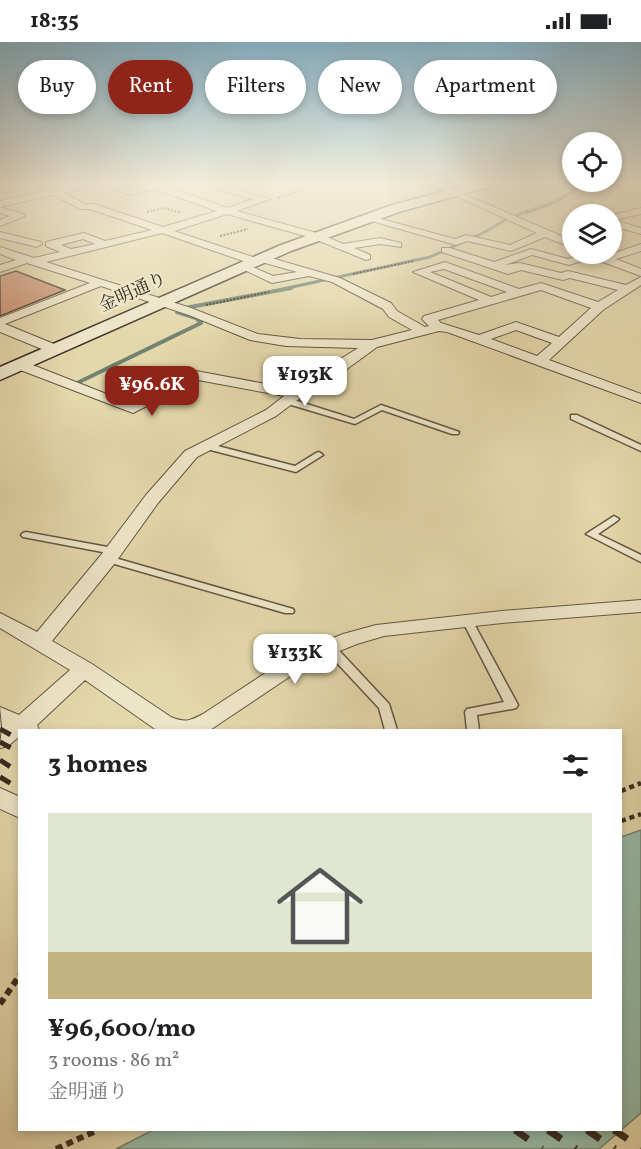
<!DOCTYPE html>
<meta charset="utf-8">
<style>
body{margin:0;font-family:Vollkorn,"Noto Serif JP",serif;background:#f6f6f6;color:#202124;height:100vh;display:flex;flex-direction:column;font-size:22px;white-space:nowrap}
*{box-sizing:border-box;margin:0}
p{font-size:20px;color:#757577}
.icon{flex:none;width:33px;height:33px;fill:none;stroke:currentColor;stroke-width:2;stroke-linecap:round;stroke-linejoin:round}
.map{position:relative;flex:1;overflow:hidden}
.sheet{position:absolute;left:18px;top:687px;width:604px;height:402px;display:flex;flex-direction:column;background:#fff;border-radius:0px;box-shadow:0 3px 9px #0003}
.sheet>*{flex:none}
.top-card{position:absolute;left:18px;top:18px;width:606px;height:54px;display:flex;gap:12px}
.tools{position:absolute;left:562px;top:90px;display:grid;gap:12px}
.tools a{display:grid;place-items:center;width:60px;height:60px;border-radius:50%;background:#fff;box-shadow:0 3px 9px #0003;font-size:30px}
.price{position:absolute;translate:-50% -51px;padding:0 14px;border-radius:12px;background:#fff;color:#222;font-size:20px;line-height:39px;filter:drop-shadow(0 2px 3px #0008)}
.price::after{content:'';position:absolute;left:50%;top:36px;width:18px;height:14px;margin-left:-9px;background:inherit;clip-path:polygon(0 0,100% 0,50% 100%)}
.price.selected{background:#8f2418;color:#fff}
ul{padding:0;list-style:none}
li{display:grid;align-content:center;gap:12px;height:318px;padding:0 30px}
li span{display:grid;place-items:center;height:186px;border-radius:0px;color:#555}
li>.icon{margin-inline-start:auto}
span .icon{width:108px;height:108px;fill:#fffc;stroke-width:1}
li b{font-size:26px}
h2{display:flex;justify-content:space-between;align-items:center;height:72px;padding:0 30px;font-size:26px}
.chip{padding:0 21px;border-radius:27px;background:#fff;box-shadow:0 3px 9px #0003;font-size:21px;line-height:54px}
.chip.selected{background:#8f2418;color:#fff}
.status{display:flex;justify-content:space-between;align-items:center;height:42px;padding:0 30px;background:#fff;direction:ltr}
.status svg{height:16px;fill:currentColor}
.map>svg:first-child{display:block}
.water{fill:#96baa6;stroke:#708271;stroke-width:1.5}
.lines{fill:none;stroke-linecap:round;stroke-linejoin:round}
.stream-far1{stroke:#708271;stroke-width:3}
.stream{stroke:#708271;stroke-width:4}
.building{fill:#cc9070;stroke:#362d22;stroke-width:1.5}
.lane-casing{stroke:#625844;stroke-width:3}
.street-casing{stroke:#625844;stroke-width:2}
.secondary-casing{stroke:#362d22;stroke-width:3}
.path-far2{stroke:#362d22;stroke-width:2;stroke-dasharray:2 1.5;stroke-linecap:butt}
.path-far1{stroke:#362d22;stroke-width:4.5;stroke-dasharray:5 4;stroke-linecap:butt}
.path{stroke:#362d22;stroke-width:6;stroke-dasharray:7 4.5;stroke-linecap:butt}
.lane{fill:#ede5c8;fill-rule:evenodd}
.street{fill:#ede5c8;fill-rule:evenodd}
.secondary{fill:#ede5c8;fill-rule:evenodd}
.rail-far1{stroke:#362d22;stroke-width:5;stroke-dasharray:12 12;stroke-linecap:butt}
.rail{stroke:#362d22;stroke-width:7;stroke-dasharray:16 16;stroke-linecap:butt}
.labels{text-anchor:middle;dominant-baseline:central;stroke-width:5;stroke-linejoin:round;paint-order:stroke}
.far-street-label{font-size:18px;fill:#362d22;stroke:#ede5c8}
</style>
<div class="status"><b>18:35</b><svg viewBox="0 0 49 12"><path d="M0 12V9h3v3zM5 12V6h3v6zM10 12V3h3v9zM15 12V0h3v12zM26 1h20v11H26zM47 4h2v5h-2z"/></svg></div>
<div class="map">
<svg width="641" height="1107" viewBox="0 0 641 1107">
<rect width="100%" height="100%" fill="#e4d7aa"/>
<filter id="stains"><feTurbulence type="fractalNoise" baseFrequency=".00333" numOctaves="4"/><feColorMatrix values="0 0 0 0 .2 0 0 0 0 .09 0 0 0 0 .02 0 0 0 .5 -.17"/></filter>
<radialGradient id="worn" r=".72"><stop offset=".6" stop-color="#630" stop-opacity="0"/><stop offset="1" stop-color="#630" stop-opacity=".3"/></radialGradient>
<polygon class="water" points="641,788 641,1071 599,1107 116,1107 153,1088 621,1088 621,795"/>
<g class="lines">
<g class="stream-far1">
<polyline points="637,141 641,144"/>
<polyline points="283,247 430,215 483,191 509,176 559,158 584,141"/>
</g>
<polyline class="stream" points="75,342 201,281 196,276 177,270 185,266 291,246"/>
</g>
<polygon class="building" points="16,229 65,248 0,274 0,234"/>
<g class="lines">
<defs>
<g id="lane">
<polygon points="285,357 291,357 354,377 381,363 459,390 458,392 452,392 382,368 355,382 285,361"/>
<polygon points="571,373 577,373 641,403 641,409 571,377"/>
<polygon points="206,401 295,424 316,411 319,410 323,413 296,430 203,406 202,404"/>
<polygon points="614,474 619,477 617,479 598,492 641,513 641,520 586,492"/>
<polygon points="26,490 113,506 118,509 113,512 23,495 21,493 23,491"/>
<polygon points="108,514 293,567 294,569 293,571 285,571 104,519 103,517"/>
<polygon points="467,575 472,578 518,663 516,666 512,667 477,673 479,688 467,688 465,670 467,667 504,660 462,578"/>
<polygon points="329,601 333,602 389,662 397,688 385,688 379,666 325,608 323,605 325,602"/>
</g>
<g id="street">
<polygon points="1,141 11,141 21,146 3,150 3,146 7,145"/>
<path d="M32 141H42L56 147 86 141H111L130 147 156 141 227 166 254 157 205 144 213 141H226L221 144 270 157 237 169 320 192 343 202 380 196 401 201V205L380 202 354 206 370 213V217L366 218 312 196 227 172 174 189 256 216 261 213 340 236 391 261 397 269 425 285 429 284 422 277 424 274 479 258 413 230 445 220 519 247 541 241 598 260 618 248 570 236 563 238 521 228 508 232 442 210V206H450L494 220 531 207 568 217 583 212 606 214 641 202V209L616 217 641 227V234L592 216 569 223 532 213 505 223 520 221 561 231 568 229 626 243 641 235V243L603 268 549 318 641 352V361L447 290 439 289 377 305 347 327 312 347 276 374 197 415 158 461 115 521 52 599 92 622 171 675C185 681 190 679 203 672L296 611 343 592 376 583 502 569 641 558V570L502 581 384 594 357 602 310 621 210 688 155 687 85 638 37 683 39 688H20V694L8 704 0 706 2 684 0 665 19 673 70 628 0 586V571L37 590 101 513 146 453 185 409 266 368 284 354 198 338 133 371 15 326 13 323 15 320H25L132 362 196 329 293 347 358 306 286 304 250 298 189 273 101 244 5 282 59 304 61 307 59 310H49L0 290V276L90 241 27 221 0 230V223L16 218 0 212V205L34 216 60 210 46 204V200L50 199 84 191 105 199 152 188 90 167H81L53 153 0 165V159L46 149ZM100 143 130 153 155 147 217 169 163 185 94 162H85L63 151ZM162 191 249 221H257L258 219 297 230 273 234 246 222H238L236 224 272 241 309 234 332 240 383 267 389 275 412 288 372 298 300 297 258 292 191 266 46 220ZM83 197 95 202 71 207 61 203ZM444 227 507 250 491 255 430 230ZM541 248 591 266 559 295 516 280 479 293 441 281 438 278ZM516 288 552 301 537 314 491 297Z"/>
<polygon points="427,141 438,141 573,199 573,206 545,195 511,209 467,199 456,203 361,176 366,173 455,197 466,193 510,203 537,191"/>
<polygon points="566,141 580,141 583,143 579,146"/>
<polygon points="0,165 23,172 25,174 0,184 0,178 10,174 0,171"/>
<polygon points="641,166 641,172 614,178 641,186 641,192 612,184 612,173"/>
<polygon points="0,190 41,200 42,202 37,205 0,196"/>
<polygon points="0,746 20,755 20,776 0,767"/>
</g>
<polygon id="secondary" points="475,141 495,141 493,144 402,169 291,209 0,338 0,325 281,203 392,163"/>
</defs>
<use href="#lane" class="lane-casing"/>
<use href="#street" class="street-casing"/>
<use href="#secondary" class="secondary-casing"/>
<g class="path-far2">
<polyline points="325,141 348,145 362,141"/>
<polyline points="278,156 296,150 310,141"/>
<polyline points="147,170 164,166 181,171"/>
<polyline points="527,171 559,159 569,151"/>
<polyline points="220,194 248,187"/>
<polyline points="353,232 413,219"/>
<polyline points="206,263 269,250"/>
</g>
<g class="path-far1">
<polyline points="621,749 641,741"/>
<polyline points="621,779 641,772"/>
</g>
<g class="path">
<polyline points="0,962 20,933"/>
<polyline points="56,1107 98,1088"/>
</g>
<use href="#lane" class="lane"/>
<use href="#street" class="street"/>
<use href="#secondary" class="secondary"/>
<g class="rail-far1">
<polyline points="0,687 20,698"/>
<polyline points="0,700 20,711"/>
<polyline points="0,718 20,731"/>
<polyline points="0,735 20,747"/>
</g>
<g class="rail">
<polyline points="515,1088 542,1107"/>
<polyline points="548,1088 576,1107"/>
<polyline points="587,1088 615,1107"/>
<polyline points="614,1088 641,1106"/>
</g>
</g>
<linearGradient id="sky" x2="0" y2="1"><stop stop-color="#87b6ce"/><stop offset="0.48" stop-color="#f3edd9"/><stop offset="1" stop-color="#f3edd9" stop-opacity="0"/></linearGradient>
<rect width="641" height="296" fill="url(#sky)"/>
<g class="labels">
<g class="far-street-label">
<text transform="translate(133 251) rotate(-24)">金明通り</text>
</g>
</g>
<rect width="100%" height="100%" filter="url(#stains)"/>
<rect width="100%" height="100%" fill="url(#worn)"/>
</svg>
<div class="tools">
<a><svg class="icon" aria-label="locate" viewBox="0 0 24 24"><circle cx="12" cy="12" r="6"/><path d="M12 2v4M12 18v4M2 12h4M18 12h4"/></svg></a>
<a><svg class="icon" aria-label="layers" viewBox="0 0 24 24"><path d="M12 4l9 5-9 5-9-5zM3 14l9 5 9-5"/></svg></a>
</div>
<b class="price" style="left:305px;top:365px">¥193K</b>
<b class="price selected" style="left:152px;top:375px">¥96.6K</b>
<b class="price" style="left:295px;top:643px">¥133K</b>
<div class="top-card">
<a class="chip">Buy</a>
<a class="chip selected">Rent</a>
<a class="chip">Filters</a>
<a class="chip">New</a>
<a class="chip">Apartment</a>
</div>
<section class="sheet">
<h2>3 homes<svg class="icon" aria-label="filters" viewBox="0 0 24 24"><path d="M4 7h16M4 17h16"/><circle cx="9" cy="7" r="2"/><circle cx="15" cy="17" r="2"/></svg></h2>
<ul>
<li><span style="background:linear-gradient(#dfe7d0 75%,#c2b280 0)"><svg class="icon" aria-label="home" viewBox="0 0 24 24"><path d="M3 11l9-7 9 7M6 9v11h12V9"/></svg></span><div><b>¥96,600/mo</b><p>3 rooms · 86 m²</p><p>金明通り</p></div></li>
</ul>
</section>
</div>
